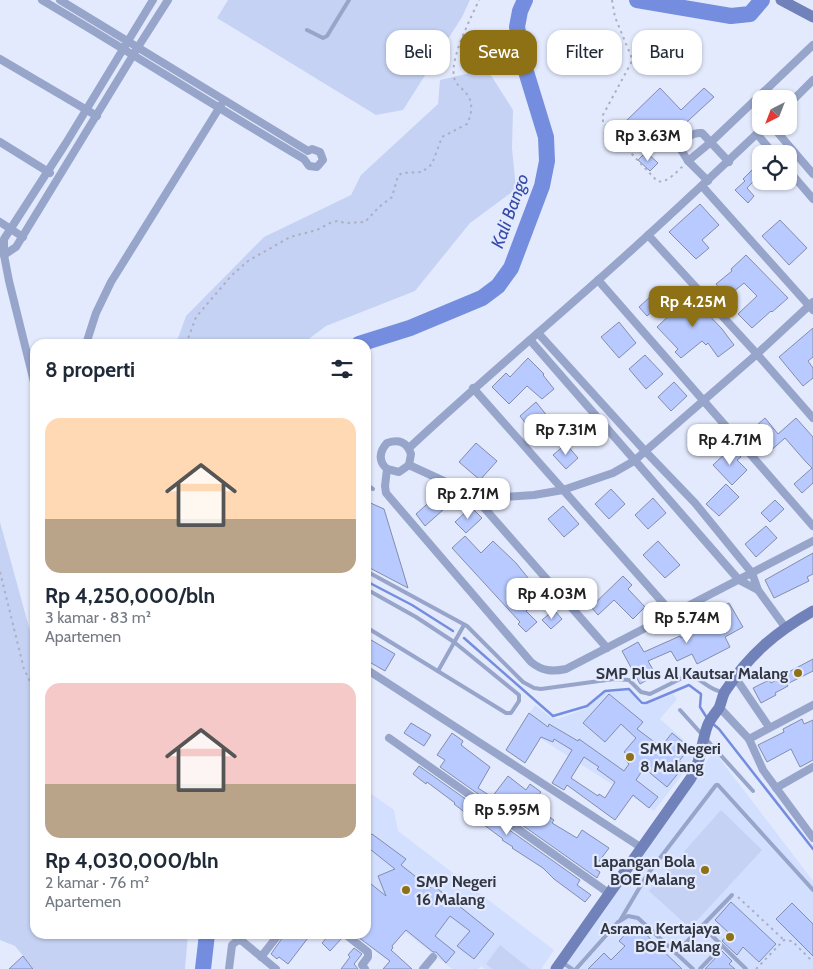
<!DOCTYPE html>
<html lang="id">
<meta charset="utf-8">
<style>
body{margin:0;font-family:Cabin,sans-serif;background:#f2f2f3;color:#1f2937;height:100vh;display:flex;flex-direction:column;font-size:19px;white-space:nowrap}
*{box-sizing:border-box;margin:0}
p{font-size:16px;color:#747a83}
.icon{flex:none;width:28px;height:28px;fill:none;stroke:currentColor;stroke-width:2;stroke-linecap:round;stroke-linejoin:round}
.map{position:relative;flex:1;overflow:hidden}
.side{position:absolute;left:30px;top:339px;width:341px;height:600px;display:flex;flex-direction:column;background:#fff;border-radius:15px;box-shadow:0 1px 4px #0004}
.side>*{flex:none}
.guide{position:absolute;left:386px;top:30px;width:351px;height:45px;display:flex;gap:10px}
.needle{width:32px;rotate:222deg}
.buttons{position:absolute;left:752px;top:90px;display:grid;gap:10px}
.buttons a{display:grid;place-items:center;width:45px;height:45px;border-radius:10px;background:#fff;box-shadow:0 1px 4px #0004;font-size:25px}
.price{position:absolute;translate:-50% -42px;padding:0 11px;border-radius:10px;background:#fff;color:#222;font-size:16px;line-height:32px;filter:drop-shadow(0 1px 2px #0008)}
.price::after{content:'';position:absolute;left:50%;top:30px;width:15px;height:11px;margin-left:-8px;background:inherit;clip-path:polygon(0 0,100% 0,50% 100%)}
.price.current{background:#8d7114;color:#fff}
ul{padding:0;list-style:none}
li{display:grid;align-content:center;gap:10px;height:265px;padding:0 15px}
li span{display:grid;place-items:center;height:155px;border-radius:15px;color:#555}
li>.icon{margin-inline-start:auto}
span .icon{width:90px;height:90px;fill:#fffc;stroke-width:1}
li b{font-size:21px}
h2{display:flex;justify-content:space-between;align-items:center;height:60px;padding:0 15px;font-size:21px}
.chip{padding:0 18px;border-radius:15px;background:#fff;box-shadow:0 1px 4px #0004;font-size:18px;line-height:45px}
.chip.current{background:#8d7114;color:#fff}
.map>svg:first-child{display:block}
.built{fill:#d3dffe}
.green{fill:#c6d2f4}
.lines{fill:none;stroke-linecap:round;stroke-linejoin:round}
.stream{stroke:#748ddf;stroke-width:2.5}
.river{stroke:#748ddf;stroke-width:16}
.building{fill:#b8caff;stroke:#838dab;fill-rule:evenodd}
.path{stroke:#aab0c1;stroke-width:2;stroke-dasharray:2.5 4;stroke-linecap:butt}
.lane{stroke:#98a5cb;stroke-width:4}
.street{stroke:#98a5cb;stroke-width:8}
.secondary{stroke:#7082b9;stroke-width:11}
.poi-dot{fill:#8d7114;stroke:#e3eafd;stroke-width:2}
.labels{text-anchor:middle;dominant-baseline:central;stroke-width:4.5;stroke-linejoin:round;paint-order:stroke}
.poi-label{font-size:16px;font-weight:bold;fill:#323643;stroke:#e3eafd;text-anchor:end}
.water-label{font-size:18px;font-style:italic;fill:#354aab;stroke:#e3eafd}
</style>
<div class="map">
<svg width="813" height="969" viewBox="0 0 813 969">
<rect width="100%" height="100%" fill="#e3eafd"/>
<g class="built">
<polygon points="629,691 634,695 640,705 643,706 673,694 677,699 660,719 694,749 689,766 654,811 521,726 535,705 550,717 558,719 587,708 605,692"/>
<polygon points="714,751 813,881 813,969 560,969"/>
<polygon points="366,790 394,810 398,831 554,950 541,969 484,969 481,966 478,969 452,969 366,901"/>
</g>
<g class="green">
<polygon points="228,0 470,0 462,17 403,110 376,115 217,18"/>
<polygon points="487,69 513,110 512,148 516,189 470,223 415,291 326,326 302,344 176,344 186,316 264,237 351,195 361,175 438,104 440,80"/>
<polygon points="0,522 35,649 35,934 188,934 185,969 34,969 15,946 0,940"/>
<polygon points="721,810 762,850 690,928 649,891"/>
<polygon points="500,945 530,969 492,969 486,964"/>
</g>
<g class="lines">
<g class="stream">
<polyline points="366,581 412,605 453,631"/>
<polyline points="464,638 553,716 587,706 605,691 629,689 642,703 646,703 689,685 701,694 700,707 707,718"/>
<polyline points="712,723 719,729 813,849"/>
</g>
<g class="river">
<polyline points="637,0 731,16 750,14 762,0"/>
<polyline points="359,344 410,328 482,298 498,286 511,268 542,186 547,161 546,137 524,65 517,27 520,11 525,0"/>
<polyline points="203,969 207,934"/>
</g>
</g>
<g class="building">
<polygon points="660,88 681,110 704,88 714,97 665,142 653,130 642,142 624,123"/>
<polygon points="646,152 658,163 650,171 638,160"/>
<polygon points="755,167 761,174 747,188 754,196 748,203 735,190 745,181 743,179"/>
<polygon points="700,204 719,225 702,240 709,248 696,259 669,232"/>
<polygon points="780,220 807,248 789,265 762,236"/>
<polygon points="746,255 788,298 772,312 771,311 752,328 738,314 757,296 744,283 727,297 716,284 732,271 731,269"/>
<polygon points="685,290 722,329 734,345 718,357 708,343 706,345 702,341 681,358 675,352 678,349 657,327 675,310 670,305"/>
<polygon points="650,297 658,306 647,316 639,307"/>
<polygon points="619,322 636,343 619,358 601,337"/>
<polygon points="813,328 813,357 808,361 813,368 813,378 803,386 779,357"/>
<polygon points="645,355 663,374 646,389 629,369"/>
<polygon points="528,358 544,374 543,375 554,389 542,399 527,386 509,404 492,387 506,373 510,377"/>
<polygon points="674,382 687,396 671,411 658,397"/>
<polygon points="536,402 556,427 539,441 520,416"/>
<polygon points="765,418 778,434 796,418 813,437 813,483 802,493 794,484 812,468 806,462 785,438 768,453 749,432"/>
<polygon points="476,443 497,461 480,480 459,462"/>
<polygon points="566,444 578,458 566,469 553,455"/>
<polygon points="732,447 741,457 737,460 747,470 732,485 713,465"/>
<polygon points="726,484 739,497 719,516 706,504"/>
<polygon points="611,489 625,504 609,519 595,504"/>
<polygon points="434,498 444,509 425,526 416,514"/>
<polygon points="653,498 666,513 648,529 635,515"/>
<polygon points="775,500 784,509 770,522 761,513"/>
<polygon points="366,501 384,509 408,588 366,566"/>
<polygon points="563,506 579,524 564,537 548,519"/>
<polygon points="471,507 482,518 466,533 455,522"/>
<polygon points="766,526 777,538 756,557 745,544"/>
<polygon points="465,536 481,553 493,541 516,563 541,594 529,605 531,607 526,611 537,622 526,632 518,624 520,622 452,548"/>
<polygon points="658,541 680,565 665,578 643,555"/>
<polygon points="813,553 813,574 807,577 809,581 774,598 765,580"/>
<polygon points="623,576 632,585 628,589 645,607 633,619 614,600 598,615 591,607"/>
<polygon points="729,603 743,627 725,637 730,647 697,664 692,654 677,661 671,651 648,661 656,675 640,684 622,651 638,642 644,652 680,636 681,638 719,616 716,610"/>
<polygon points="554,610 562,619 551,629 542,620"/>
<polygon points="366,637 395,654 385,671 366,660"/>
<polygon points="813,659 813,671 787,684 788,686 775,693 776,695 761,703 753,688 769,680 771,683 784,676 783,675"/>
<path d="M609 694 643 722 637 729 661 747 672 733 690 748 679 761 685 765 667 787 644 768 636 780 658 797 649 808 633 795 615 820 567 785 564 790 552 783 572 750 554 739 553 742 541 737 525 763 506 750 529 713 548 727 549 724 578 741 579 739 624 771 629 764 625 760 629 756 624 752 636 738 621 724 605 742 583 723ZM584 757 599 767 597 769 615 782 605 798 599 794 598 796 571 778Z"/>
<polygon points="802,719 804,724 813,720 813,760 800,767 791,749 767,762 758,745 784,732 783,729"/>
<polygon points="411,723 431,735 424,746 404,733"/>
<polygon points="452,733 463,741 461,745 490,767 478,788 492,797 508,776 526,790 530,784 541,792 531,805 554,820 552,823 577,838 582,830 609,848 594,868 600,872 597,878 440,767 445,760 437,755"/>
<polygon points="419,766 580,880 577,885 591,895 585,902 554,879 543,868 512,848 513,847 502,840 503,839 468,813 467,814 454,804 455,803 427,782 426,784 413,774"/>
<polygon points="372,834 406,859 401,865 430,888 433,885 494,934 474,959 457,946 470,931 450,916 435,936 455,952 446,963 436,952 433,952 406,930 392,946 393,948 391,950 412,969 383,969 390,961 354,934 366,934 366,880 386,896 378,876 395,869 366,846 366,839"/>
<polygon points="731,902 776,944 759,962 743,947 737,955 722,941 729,933 715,920"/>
<polygon points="792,903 813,924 813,956 776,919"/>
<polygon points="635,924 682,969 588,969 604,953 611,960 625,946 619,941"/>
<polygon points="285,934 311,934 288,964 279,957 277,959 271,954"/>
<polygon points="330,934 338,934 342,938 330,951 322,943"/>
<polygon points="354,948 362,954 354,964 358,969 341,969 350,957 348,955"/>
<polygon points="722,951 732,961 729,964 735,969 705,969"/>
<polygon points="23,956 33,969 9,969"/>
</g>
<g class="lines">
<g class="path">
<path d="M612 0 615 17 631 56V63L603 115V123L657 181C667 184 676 172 683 166"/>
<path d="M186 344 196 317 232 275 248 261 290 237 317 230 330 223 337 221 346 223 365 222 379 207 392 197 398 176 402 173 422 172 432 164 442 137 467 124C472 114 474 101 465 92 461 87 455 84 454 77 450 57 471 18 479 0"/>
<polyline points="0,572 24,669 35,691"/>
<polyline points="738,897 784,940"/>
<polyline points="756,969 784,940 792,941 813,962"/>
</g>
<g class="lane">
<polyline points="307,30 323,38 327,36 349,0"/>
<polyline points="366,484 373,489"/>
<path d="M366 571 467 626 523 682 534 688 541 689 614 679 629 680 641 692 650 694 688 675C701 677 706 689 722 692"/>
<polyline points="366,589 416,617 454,642 519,695 519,701 511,713 506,713 366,627"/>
<polyline points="438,671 464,625"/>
<polyline points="680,710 753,791"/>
<polyline points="621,919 647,875 716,785 718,785 813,890"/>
<polyline points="702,926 746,969"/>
<polyline points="676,953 732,895"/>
<polyline points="563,963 572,969"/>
<polyline points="576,969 618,922 628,916 638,918 693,969"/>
<polyline points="700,969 722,946"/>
</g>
<g class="street">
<path d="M42 0C130 52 216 107 304 159L309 166 317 167 323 160 320 152 312 149 308 151 60 0"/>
<polyline points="153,0 66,143 4,239 4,255 16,247 138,47 168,0"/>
<polyline points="0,59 97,116"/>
<polyline points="789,104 813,80"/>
<polyline points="772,126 813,174"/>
<polyline points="757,134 774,154"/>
<polyline points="0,142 50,173"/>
<polyline points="688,161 711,142 813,45"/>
<polyline points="789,171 813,199"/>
<path d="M708 181 688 161 680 148C682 139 692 132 702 133L729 162"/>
<polyline points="702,186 813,310"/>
<polyline points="0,222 23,237"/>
<polyline points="648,235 757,354 813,418"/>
<polyline points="4,255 9,281 35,386"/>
<polyline points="598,280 813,526"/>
<polyline points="538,333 645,451 695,503 752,573 758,590 785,627"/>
<polyline points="530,340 739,580 758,590"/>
<polyline points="86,344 96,313 111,282 221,105"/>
<polyline points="473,388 672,613"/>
<path d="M409 448C470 391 534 337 597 281 654 231 710 178 765 126"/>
<polyline points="409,465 472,494 505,497 534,495 563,490 613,473 634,461 757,354 813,302"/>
<path d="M387 469 399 472 409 465 411 454C407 442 399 439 387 443 379 452 378 461 387 469L385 486 386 493 531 662C542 671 552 672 566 669L813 541"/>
<polyline points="472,494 607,648"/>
<polyline points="366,669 642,848"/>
<polyline points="735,677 769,727"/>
<polyline points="719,707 749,739 763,770 813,838"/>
<polyline points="389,738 610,894"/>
<polyline points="749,739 813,705"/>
<polyline points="776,788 813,767"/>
<polyline points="345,934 368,952 368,957 362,965 365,969"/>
<polyline points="261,957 279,934"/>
<polyline points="229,969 232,945 238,940 242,941 276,969"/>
<polyline points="423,969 433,957"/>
</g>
<g class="secondary">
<polyline points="781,0 813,17"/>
<path d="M556 969 691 778C701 763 701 744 707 727 709 720 715 714 719 708 722 702 722 695 726 690 750 654 776 632 813 611"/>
</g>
</g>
<g class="poi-dot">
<circle cx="798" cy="673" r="5"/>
<circle cx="630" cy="757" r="5"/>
<circle cx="705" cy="870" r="5"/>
<circle cx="406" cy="890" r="5"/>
<circle cx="730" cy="937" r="5"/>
</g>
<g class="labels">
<g class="poi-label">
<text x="788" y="673">SMP Plus Al Kautsar Malang</text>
<text x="640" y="748" text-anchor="start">SMK Negeri<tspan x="640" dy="18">8 Malang</tspan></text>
<text x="695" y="861">Lapangan Bola<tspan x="695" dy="18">BOE Malang</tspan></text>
<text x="416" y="881" text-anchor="start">SMP Negeri<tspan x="416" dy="18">16 Malang</tspan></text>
<text x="720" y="928">Asrama Kertajaya<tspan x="720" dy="18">BOE Malang</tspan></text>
</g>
<g class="water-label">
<text transform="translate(510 211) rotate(-70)">Kali Bango</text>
</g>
</g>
</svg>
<div class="buttons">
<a><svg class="needle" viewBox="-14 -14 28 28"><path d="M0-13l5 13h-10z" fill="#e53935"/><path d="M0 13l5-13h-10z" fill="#747a83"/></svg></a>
<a><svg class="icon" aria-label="locate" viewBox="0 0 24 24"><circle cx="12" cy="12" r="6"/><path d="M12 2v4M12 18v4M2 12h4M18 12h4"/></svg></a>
</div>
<b class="price" style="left:648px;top:162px">Rp 3.63M</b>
<b class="price current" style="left:693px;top:328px">Rp 4.25M</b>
<b class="price" style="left:566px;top:456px">Rp 7.31M</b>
<b class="price" style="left:730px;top:466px">Rp 4.71M</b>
<b class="price" style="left:468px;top:520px">Rp 2.71M</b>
<b class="price" style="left:552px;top:620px">Rp 4.03M</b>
<b class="price" style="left:687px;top:644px">Rp 5.74M</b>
<b class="price" style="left:507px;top:836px">Rp 5.95M</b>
<div class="guide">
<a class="chip">Beli</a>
<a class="chip current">Sewa</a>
<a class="chip">Filter</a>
<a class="chip">Baru</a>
</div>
<section class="side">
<h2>8 properti<svg class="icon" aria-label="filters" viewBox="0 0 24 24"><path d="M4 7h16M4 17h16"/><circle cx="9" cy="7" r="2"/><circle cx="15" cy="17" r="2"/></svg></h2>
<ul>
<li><span style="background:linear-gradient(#ffd9b3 65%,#b9a48a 0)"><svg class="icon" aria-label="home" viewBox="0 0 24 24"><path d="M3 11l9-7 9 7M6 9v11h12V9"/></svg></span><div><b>Rp 4,250,000/bln</b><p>3 kamar · 83 m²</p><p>Apartemen</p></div></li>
<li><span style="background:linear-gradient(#f6c9c9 65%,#b9a48a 0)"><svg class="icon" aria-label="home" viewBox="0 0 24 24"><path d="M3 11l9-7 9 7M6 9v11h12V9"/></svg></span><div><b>Rp 4,030,000/bln</b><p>2 kamar · 76 m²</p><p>Apartemen</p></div></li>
</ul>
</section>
</div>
